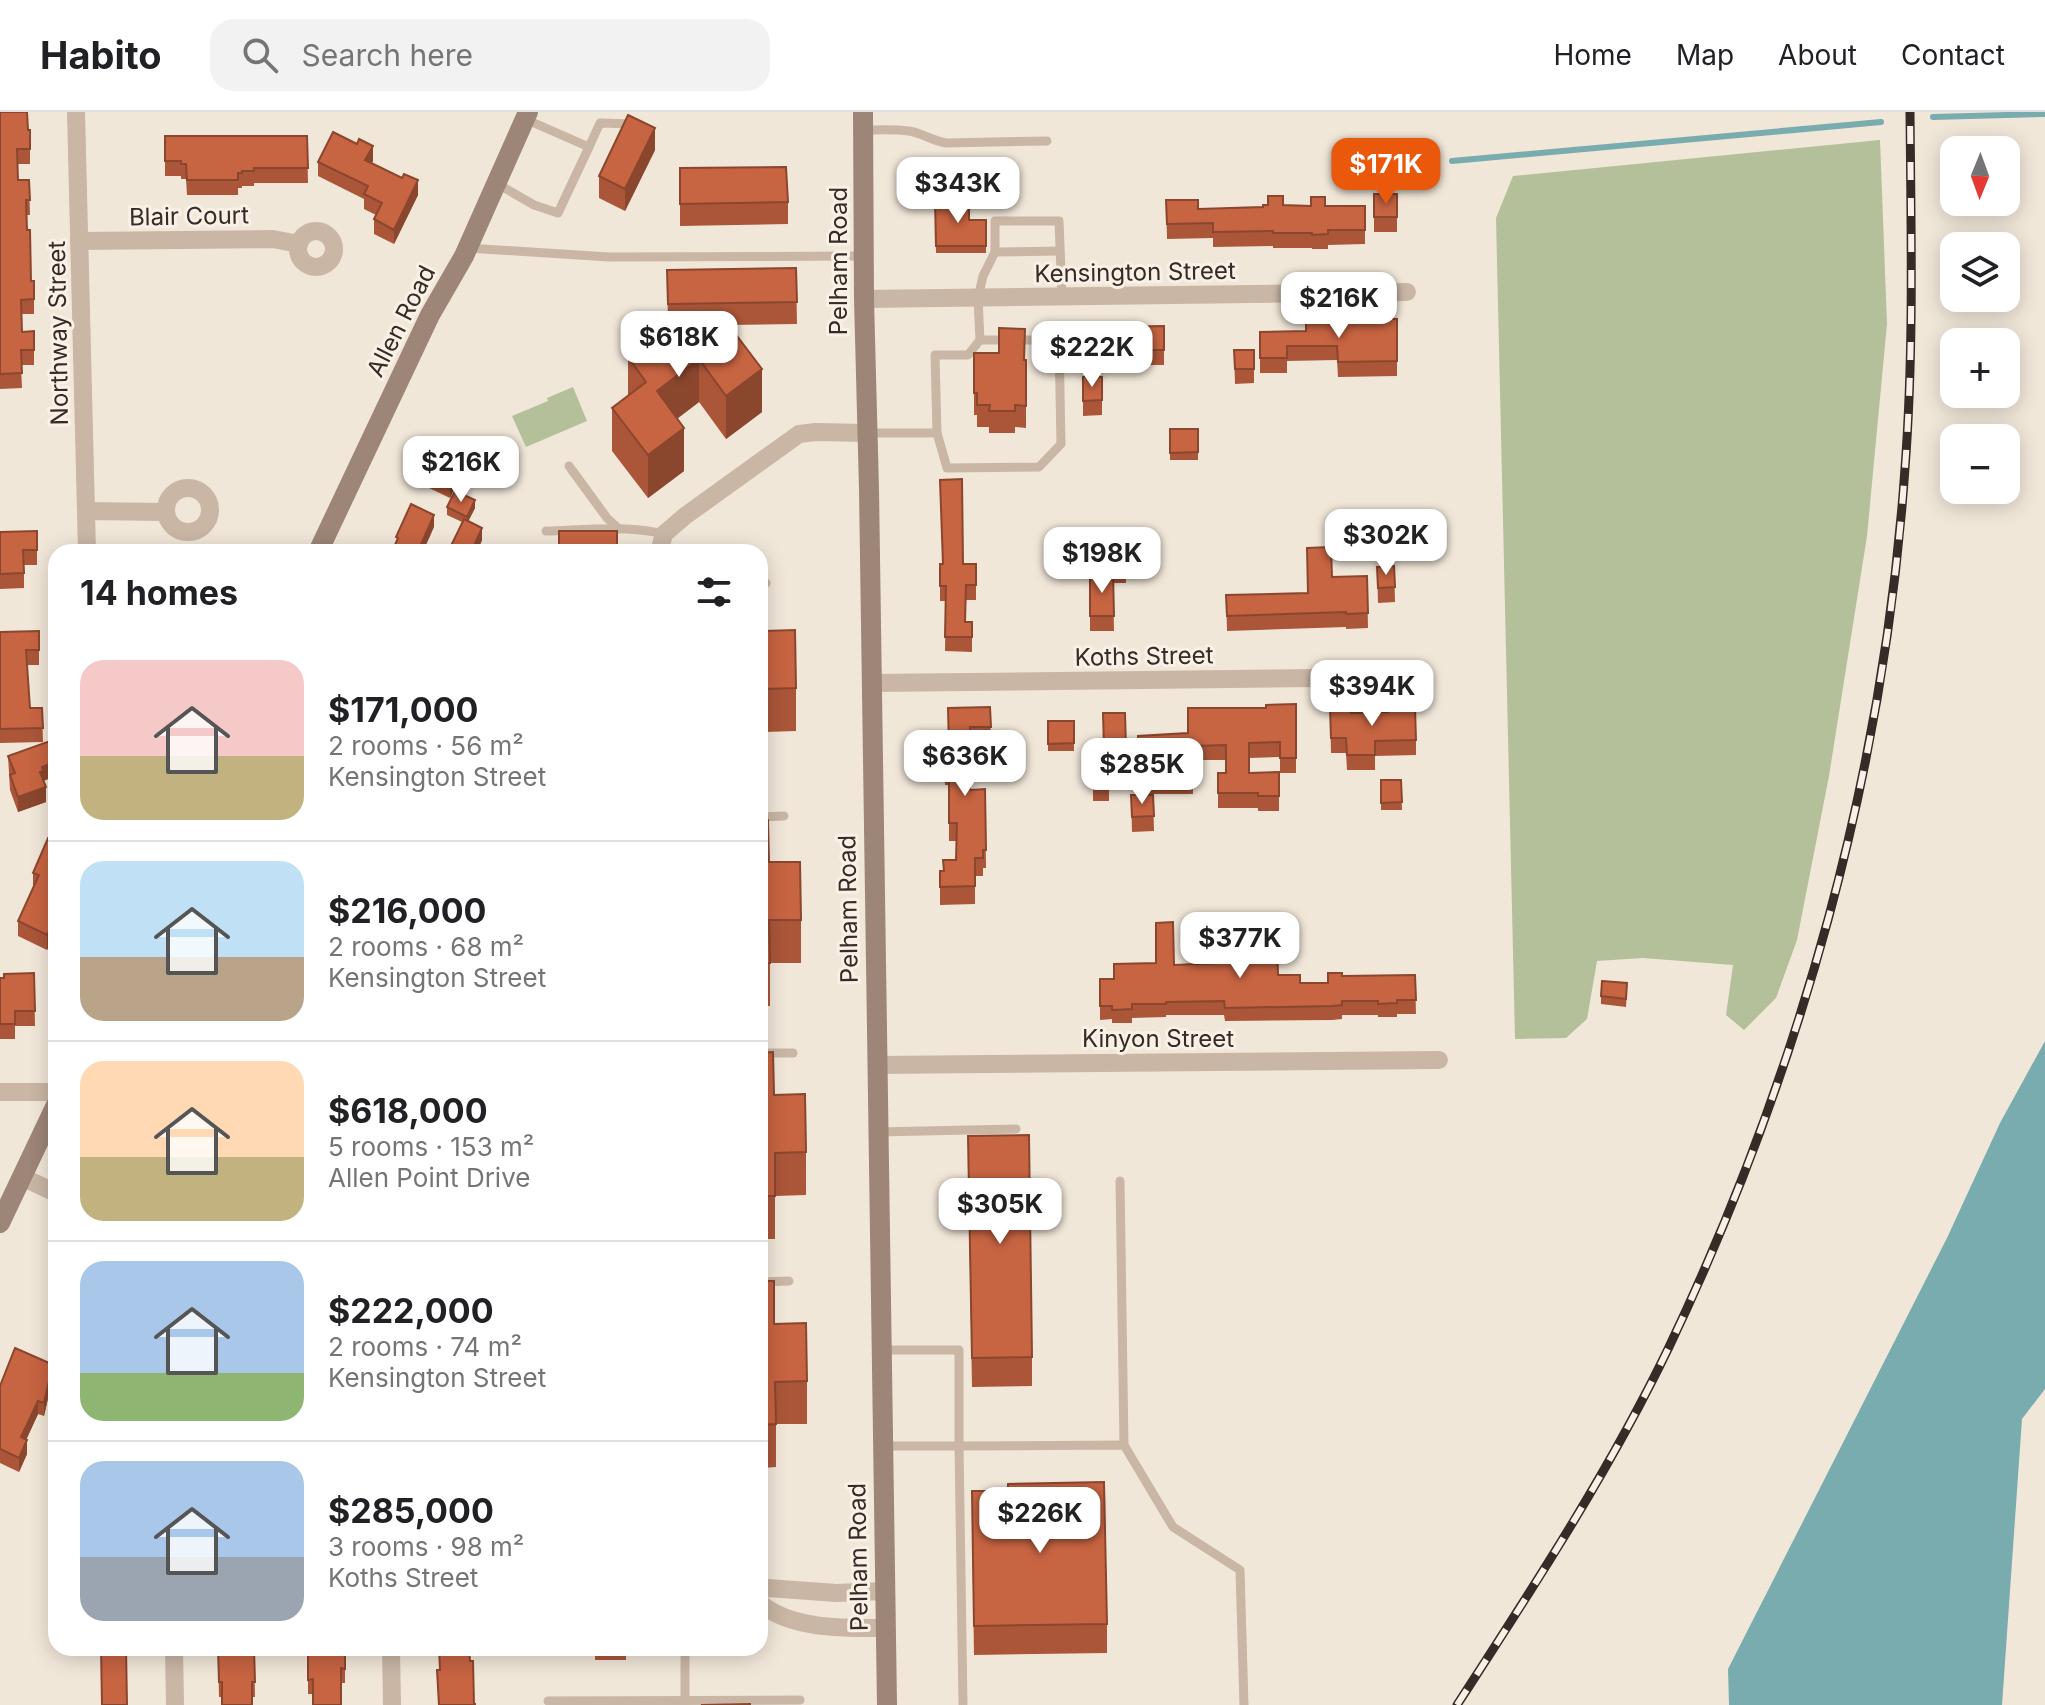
<!DOCTYPE html>
<meta charset="utf-8">
<style>
body{margin:0;font-family:Inter,sans-serif;background:#f2f2f2;color:#202124;height:100vh;display:flex;flex-direction:column;font-size:30px;white-space:nowrap}
*{box-sizing:border-box;margin:0}
p{font-size:26px;color:#757577}
.icon{flex:none;width:44px;height:44px;fill:none;stroke:currentColor;stroke-width:2;stroke-linecap:round;stroke-linejoin:round}
.map{position:relative;flex:1;overflow:hidden}
.panel{position:absolute;left:48px;top:432px;width:720px;height:1112px;display:flex;flex-direction:column;background:#fff;border-radius:24px;box-shadow:0 4px 20px #0003}
.panel>*{flex:none}
.needle{width:52px;rotate:181deg}
.buttons{position:absolute;left:1940px;top:24px;display:grid;gap:16px}
.buttons a{display:grid;place-items:center;width:80px;height:80px;border-radius:16px;background:#fff;box-shadow:0 4px 20px #0003;font-size:40px}
.price{position:absolute;translate:-50% -68px;padding:0 18px;border-radius:16px;background:#fff;color:#222;font-size:26px;line-height:52px;filter:drop-shadow(0 2px 4px #0008)}
.price::after{content:'';position:absolute;left:50%;top:48px;width:24px;height:18px;margin-left:-12px;background:inherit;clip-path:polygon(0 0,100% 0,50% 100%)}
.price.selected{background:#ea580c;color:#fff}
ul{padding:0;list-style:none}
li{display:flex;align-items:center;gap:24px;height:200px;padding:0 32px}
li+li{border-top:2px solid #e0e0e0}
li span{display:grid;place-items:center;flex:none;width:224px;height:160px;border-radius:24px;color:#555}
li>.icon{margin-inline-start:auto}
span .icon{width:96px;height:96px;fill:#fffc;stroke-width:1}
li b{font-size:34px}
h2{display:flex;justify-content:space-between;align-items:center;height:96px;padding:0 32px;font-size:34px}
header{display:flex;align-items:center;gap:48px;box-sizing:border-box;height:112px;padding:0 40px;background:#fff;border-bottom:2px solid #e0e0e0}
header strong{font-size:38px}
nav{display:flex;gap:44px;margin-inline-start:auto;font-size:28px}
.search{width:560px;height:72px;background:#f2f2f2;display:flex;align-items:center;gap:20px;box-sizing:border-box;padding:0 28px;border-radius:24px;color:#757577;font-size:30px}
.map>svg:first-child{display:block}
.green{fill:#b3c09a}
.water{fill:#78acaf}
.lines{fill:none;stroke-linecap:round;stroke-linejoin:round}
.stream{stroke:#78acaf;stroke-width:6}
.lane{stroke:#c9b6a5;stroke-width:9}
.street{stroke:#c9b6a5;stroke-width:18}
.secondary{stroke:#9d8577;stroke-width:20}
.rail-casing{stroke:#352b27;stroke-width:9}
.rail{stroke:#f9f1e6;stroke-width:6;stroke-dasharray:18;stroke-linecap:butt}
.wall{fill:#ab5639;fill-rule:evenodd}
.shaded-wall{fill:#8b462e}
.building{fill:#c76442;stroke:#8b462e;stroke-width:2}
.labels{text-anchor:middle;dominant-baseline:central;stroke-width:6;stroke-linejoin:round;paint-order:stroke}
.street-label{font-size:24px;fill:#352b27;stroke:#f9f1e6}
</style>
<header>
<strong>Habito</strong>
<div class="search"><svg class="icon" aria-label="search" viewBox="0 0 24 24"><circle cx="10" cy="10" r="6"/><path d="M15 15l6 6"/></svg>Search here</div>
<nav><a>Home</a><a>Map</a><a>About</a><a>Contact</a></nav>
</header>
<div class="map">
<svg width="2045" height="1593" viewBox="0 0 2045 1593">
<rect width="100%" height="100%" fill="#f1e7d9"/>
<g class="green">
<polygon points="1880,28 1887,212 1867,424 1829,664 1797,828 1776,886 1744,918 1726,903 1733,853 1643,846 1597,849 1587,907 1566,926 1515,927 1496,106 1513,64"/>
<polygon points="573,275 587,309 526,335 512,304 548,289 547,286"/>
</g>
<polygon class="water" points="2045,929 2045,1277 2022,1307 2002,1593 1729,1593 1728,1557 1947,1126 2000,1011"/>
<g class="lines">
<g class="stream">
<polyline points="1933,5 2045,2"/>
<polyline points="1452,49 1881,10"/>
</g>
<g class="lane">
<path d="M863 18C878 18 894 17 909 19 922 21 933 29 946 31L1047 29"/>
<polyline points="589,35 600,11 635,12"/>
<polyline points="496,71 534,93 558,101 589,35 525,7"/>
<polyline points="467,136 609,145 863,144"/>
<polyline points="995,140 1060,139"/>
<polyline points="866,321 937,321 935,243 968,243 980,228 978,186 983,164 995,140 995,109 1059,109 1062,185"/>
<polyline points="937,321 947,356 1039,355 1061,332 1059,228 980,228"/>
<polyline points="569,354 607,406 619,417"/>
<path d="M546 419C585 418 626 413 664 422"/>
<polyline points="760,471 766,471"/>
<polyline points="760,705 784,704"/>
<polyline points="760,941 793,941"/>
<polyline points="878,1020 1016,1017"/>
<polyline points="1120,1069 1124,1333"/>
<polyline points="760,1170 789,1169"/>
<polyline points="881,1238 959,1238 959,1334 1124,1333 1173,1415 1240,1458 1244,1593"/>
<polyline points="883,1334 959,1334 963,1593"/>
<polyline points="685,1536 685,1588"/>
<polyline points="548,1589 800,1588"/>
</g>
<g class="street">
<polyline points="76,0 87,440"/>
<circle cx="316" cy="137" r="18"/>
<polyline points="79,129 273,127 299,132"/>
<polyline points="864,187 1407,180"/>
<circle cx="188" cy="398" r="22"/>
<polyline points="86,399 166,400"/>
<polyline points="659,440 664,422 685,404 799,322 816,320 866,321"/>
<polyline points="871,571 1417,565"/>
<polyline points="877,953 1439,948"/>
<polyline points="0,980 56,980"/>
<polyline points="22,1065 56,1081"/>
<polyline points="760,1477 768,1476 836,1481 884,1479"/>
<path d="M760 1491C791 1518 847 1516 885 1516"/>
<polyline points="174,1536 175,1593"/>
<polyline points="391,1536 392,1593"/>
</g>
<g class="secondary">
<polyline points="863,0 864,187 869,377 887,1593"/>
<polyline points="318,440 430,203 464,144 528,0"/>
<polyline points="0,1111 56,993"/>
</g>
<defs>
<path id="rail" d="M1457 1593C1532 1477 1609 1360 1669 1235 1800 960 1884 661 1905 356 1914 238 1911 119 1910 0"/>
</defs>
<use href="#rail" class="rail-casing"/>
<use href="#rail" class="rail"/>
</g>
<g class="wall">
<polygon points="0,0 28,18 30,18 30,52 17,52 18,68 29,68 30,103 26,103 31,169 34,169 34,202 21,202 22,220 34,219 34,253 21,253 22,276 0,277"/>
<polygon points="165,24 307,24 308,71 254,71 254,74 242,74 242,76 238,76 238,83 187,83 186,67 181,67 181,64 165,64"/>
<polygon points="655,38 625,99 599,86 599,64"/>
<polygon points="373,49 371,51 418,83 394,132 374,122 374,107 376,103 364,97 364,87 318,64 318,50"/>
<polygon points="680,56 788,90 788,112 680,114"/>
<rect x="1374" y="82" width="23" height="38"/>
<polygon points="935,88 969,108 986,108 986,141 936,141"/>
<polygon points="1166,88 1198,97 1263,95 1283,93 1365,94 1365,132 1328,133 1328,137 1312,137 1312,136 1273,136 1273,134 1213,135 1213,126 1167,127"/>
<path d="M796 156 797 212 729 213 762 300 726 327 699 290 678 306 684 359 648 386 612 339V296L628 284V245L669 214H668L667 158ZM724 213 694 235 678 214Z"/>
<polygon points="1397,207 1397,264 1338,265 1337,248 1287,249 1287,261 1260,261 1260,220 1306,219"/>
<polygon points="1164,214 1164,253 1100,253 1099,215"/>
<polygon points="1234,238 1254,238 1254,271 1235,272"/>
<polygon points="974,241 1026,248 1026,316 1015,315 1015,321 989,321 989,315 977,315 977,303 974,303"/>
<polygon points="1083,265 1102,288 1102,303 1083,304"/>
<rect x="1170" y="317" width="28" height="31"/>
<polygon points="465,353 450,386 427,375 427,361"/>
<polygon points="447,395 475,396 468,409 482,428 477,440 448,440 462,410 447,403"/>
<polygon points="37,419 37,453 24,453 24,476 0,477 0,420"/>
<polygon points="1125,443 1126,471 1113,471 1114,519 1090,519 1090,461 1110,461"/>
<polygon points="940,452 976,452 976,488 966,488 965,510 972,510 972,540 945,539 946,489 940,489"/>
<polygon points="1394,454 1395,490 1378,491 1377,455"/>
<polygon points="1367,464 1368,516 1346,517 1346,515 1227,519 1226,483 1308,481 1332,465"/>
<polygon points="760,477 764,519 796,576 796,619 765,620 765,662 760,663"/>
<polygon points="39,519 39,553 27,553 30,596 42,596 43,630 0,631 0,520"/>
<polygon points="1296,592 1296,661 1280,661 1280,645 1249,646 1249,661 1279,660 1279,699 1258,699 1258,696 1218,696 1218,661 1226,661 1226,648 1192,648 1193,682 1141,682 1138,624 1188,621 1266,596"/>
<polygon points="990,595 991,633 970,634 970,678 985,677 986,756 983,756 983,764 975,764 975,792 940,793 940,759 943,759 956,748 956,729 949,729 949,673 945,673 944,637 948,637"/>
<polygon points="1330,596 1351,601 1416,628 1416,643 1375,644 1375,658 1347,658 1346,641 1331,641"/>
<polygon points="1103,601 1125,601 1126,651 1104,652"/>
<rect x="1048" y="609" width="26" height="30"/>
<polygon points="8,644 56,664 43,669 46,690 18,700 10,678"/>
<rect x="1093" y="656" width="16" height="33"/>
<polygon points="1381,668 1401,668 1402,698 1381,698"/>
<polygon points="1131,683 1153,683 1154,719 1132,720"/>
<polygon points="760,708 769,750 801,808 801,851 770,851 770,894 760,894"/>
<polygon points="56,730 56,819 47,838 18,824 18,809 33,776 33,761"/>
<polygon points="1174,853 1278,863 1300,871 1328,871 1342,864 1415,863 1416,902 1397,902 1397,905 1378,905 1378,903 1342,903 1342,907 1332,908 1225,909 1224,903 1166,903 1166,905 1132,906 1132,911 1112,911 1112,907 1100,908 1100,867 1114,867"/>
<polygon points="34,861 35,914 15,914 15,927 0,927 0,866"/>
<polygon points="1627,878 1626,895 1601,892 1601,884"/>
<polygon points="760,941 774,983 806,1040 806,1083 775,1084 775,1127 760,1127"/>
<polygon points="968,1053 1032,1245 1032,1274 972,1275"/>
<polygon points="760,1169 774,1212 807,1269 807,1312 776,1312 776,1355 760,1356"/>
<polygon points="56,1254 56,1282 49,1282 44,1304 38,1302 26,1328 27,1342 19,1360 0,1351 0,1274"/>
<polygon points="972,1409 1107,1512 1107,1541 974,1543"/>
<polygon points="218,1536 254,1536 255,1585 219,1585"/>
<polygon points="303,1536 345,1536 345,1571 341,1571 313,1582 308,1582 308,1536"/>
<polygon points="581,1536 642,1536 642,1543 626,1543 626,1548 595,1548 595,1543 581,1543"/>
</g>
<g class="shaded-wall">
<polygon points="655,16 655,38 625,99 625,77"/>
<polygon points="373,34 373,49 365,63 365,48"/>
<polygon points="418,68 418,83 394,132 394,118"/>
<polygon points="699,247 699,290 657,322 657,279"/>
<polygon points="762,257 762,300 726,327 726,284"/>
<polygon points="684,316 684,359 648,386 648,343"/>
<polygon points="465,338 465,353 450,386 450,371"/>
<polygon points="475,388 475,396 467,412 467,405"/>
<polygon points="434,403 434,415 423,440 418,440"/>
<polygon points="482,416 482,428 477,440 473,440 473,436"/>
<polygon points="56,649 56,664 43,669 40,660 42,655"/>
<polygon points="46,675 46,690 18,700 18,685"/>
<polygon points="56,804 56,819 47,838 47,823"/>
<polygon points="49,1269 49,1282 44,1304 44,1291"/>
<polygon points="38,1289 38,1302 21,1339 21,1325"/>
<polygon points="27,1328 27,1342 19,1360 19,1346"/>
</g>
<g class="building">
<polygon points="0,0 27,0 28,18 30,18 30,37 17,37 18,68 29,68 30,88 26,88 27,118 30,118 31,169 34,169 34,187 21,188 22,220 34,219 34,238 21,238 22,261 0,262"/>
<polygon points="628,3 655,16 625,77 599,64"/>
<polygon points="333,20 357,32 359,27 373,34 365,48 402,66 404,62 418,68 394,118 374,107 382,91 364,82 368,74 318,50"/>
<polygon points="165,24 307,24 308,56 254,56 254,59 242,59 242,61 238,61 238,68 187,68 186,52 181,52 181,49 165,49"/>
<polygon points="786,55 788,90 680,92 680,56"/>
<rect x="1374" y="82" width="23" height="23"/>
<polygon points="1268,84 1283,84 1283,93 1311,94 1311,85 1325,85 1325,94 1365,94 1365,118 1328,118 1328,122 1312,123 1312,121 1273,121 1273,119 1213,120 1213,111 1167,112 1166,88 1198,88 1198,97 1263,95 1263,93 1268,93"/>
<polygon points="935,88 969,88 969,108 986,108 986,134 936,134"/>
<polygon points="796,156 797,190 668,192 667,158"/>
<polygon points="1374,206 1397,207 1397,249 1338,250 1337,234 1287,234 1287,246 1260,246 1260,220 1306,219 1306,210 1374,211"/>
<polygon points="675,210 694,235 727,211 762,257 726,284 699,247 657,279 684,316 648,343 612,296 646,270 628,245"/>
<polygon points="1164,214 1164,238 1100,238 1099,215"/>
<polygon points="999,216 1025,217 1024,248 1026,248 1026,294 1015,293 1015,299 989,299 990,293 977,293 977,281 974,281 974,241 999,241"/>
<polygon points="1234,238 1254,238 1254,257 1235,257"/>
<polygon points="1083,265 1102,265 1102,288 1083,289"/>
<polygon points="1170,317 1198,317 1198,340 1170,341"/>
<polygon points="442,328 465,338 450,371 427,361"/>
<polygon points="962,367 963,452 976,452 976,473 966,473 965,510 972,510 972,525 945,525 946,474 940,474 940,452 943,452 940,368"/>
<polygon points="455,379 475,388 467,405 447,395"/>
<polygon points="411,392 434,403 418,439 421,440 392,440 398,426 396,425"/>
<polygon points="464,407 482,416 473,436 470,434 468,440 448,440"/>
<polygon points="37,419 37,438 23,438 24,461 0,462 0,420"/>
<rect x="559" y="419" width="58" height="21"/>
<polygon points="1331,435 1332,465 1367,464 1368,501 1346,502 1346,500 1227,504 1226,483 1308,481 1307,436"/>
<polygon points="1110,443 1125,443 1126,463 1113,464 1113,461 1110,461"/>
<polygon points="1394,454 1395,475 1378,476 1377,455"/>
<polygon points="1090,461 1113,461 1114,504 1090,504"/>
<polygon points="760,477 763,477 764,519 795,518 796,576 765,577 765,620 760,620"/>
<polygon points="39,519 39,538 26,538 30,596 42,596 43,616 0,617 0,520"/>
<polygon points="1296,592 1296,646 1280,646 1280,630 1249,631 1249,661 1279,660 1279,684 1258,684 1258,681 1218,681 1218,661 1226,661 1226,633 1192,634 1193,667 1141,667 1138,624 1188,621 1188,596 1266,596 1266,593"/>
<polygon points="990,595 991,615 970,615 970,678 985,677 986,738 983,738 983,746 975,746 975,774 940,775 940,759 944,759 943,748 956,748 957,711 949,711 949,654 945,654 944,637 949,637 948,596"/>
<polygon points="1330,596 1351,596 1351,601 1388,600 1388,596 1415,596 1416,628 1375,629 1375,643 1347,643 1346,626 1331,626"/>
<polygon points="1103,601 1125,601 1126,636 1104,637"/>
<polygon points="1048,609 1074,609 1074,631 1048,632"/>
<polygon points="53,628 56,637 56,649 42,655 43,659 40,660 46,675 18,685 10,663 15,661 8,644"/>
<rect x="1093" y="656" width="16" height="18"/>
<polygon points="1381,668 1401,668 1402,690 1381,691"/>
<polygon points="1131,683 1153,683 1154,704 1132,705"/>
<polygon points="760,708 768,708 769,750 800,750 801,808 769,808 770,851 760,851"/>
<polygon points="48,726 56,730 56,804 47,823 18,809 39,763 33,761"/>
<polygon points="1173,810 1174,853 1219,851 1219,823 1277,823 1278,863 1300,863 1300,871 1328,871 1328,861 1342,861 1342,864 1415,863 1416,888 1397,888 1397,891 1378,892 1378,889 1342,889 1342,893 1332,894 1225,896 1224,889 1166,890 1166,892 1132,892 1132,897 1112,898 1112,894 1100,894 1100,867 1114,867 1114,852 1156,851 1156,811"/>
<polygon points="34,861 35,899 15,899 15,912 0,912 0,866 4,866 4,862"/>
<polygon points="1602,869 1627,871 1626,887 1601,884"/>
<polygon points="773,940 774,983 805,982 806,1040 775,1041 775,1084 760,1084 760,1039 761,1039 760,941"/>
<polygon points="1029,1023 1032,1245 972,1246 968,1024"/>
<polygon points="760,1169 774,1169 774,1212 806,1211 807,1269 775,1270 776,1312 760,1313 760,1268 761,1267"/>
<polygon points="15,1236 56,1254 56,1269 49,1269 44,1291 38,1289 21,1325 27,1328 19,1346 0,1337 0,1274"/>
<polygon points="1104,1370 1107,1512 974,1514 972,1379 1008,1379 1008,1372"/>
<polygon points="101,1536 126,1536 127,1593 102,1593"/>
<polygon points="218,1536 254,1536 255,1570 252,1570 252,1593 222,1593 222,1570 219,1570"/>
<polygon points="308,1536 345,1536 345,1557 341,1556 341,1593 313,1593 313,1567 308,1568"/>
<polygon points="439,1536 469,1536 470,1549 473,1549 474,1592 475,1592 475,1593 439,1593 437,1558 440,1558"/>
<polygon points="750,1592 750,1593 701,1593"/>
</g>
<g class="labels">
<g class="street-label">
<text transform="translate(189 104) rotate(-1)">Blair Court</text>
<text transform="translate(838 149) rotate(-90)">Pelham Road</text>
<text transform="translate(1135 160) rotate(-1)">Kensington Street</text>
<text transform="translate(401 209) rotate(-63)">Allen Road</text>
<text transform="translate(58 221) rotate(-91)">Northway Street</text>
<text transform="translate(1144 544) rotate(-1)">Koths Street</text>
<text transform="translate(848 797) rotate(-91)">Pelham Road</text>
<text x="1158" y="926">Kinyon Street</text>
<text transform="translate(858 1445) rotate(-91)">Pelham Road</text>
</g>
</g>
</svg>
<div class="buttons">
<a><svg class="needle" viewBox="-14 -14 28 28"><path d="M0-13l5 13h-10z" fill="#e53935"/><path d="M0 13l5-13h-10z" fill="#757577"/></svg></a>
<a><svg class="icon" aria-label="layers" viewBox="0 0 24 24"><path d="M12 4l9 5-9 5-9-5zM3 14l9 5 9-5"/></svg></a>
<a>+</a>
<a>−</a>
</div>
<b class="price selected" style="left:1386px;top:94px">$171K</b>
<b class="price" style="left:958px;top:113px">$343K</b>
<b class="price" style="left:1339px;top:228px">$216K</b>
<b class="price" style="left:679px;top:267px">$618K</b>
<b class="price" style="left:1092px;top:277px">$222K</b>
<b class="price" style="left:461px;top:392px">$216K</b>
<b class="price" style="left:1386px;top:465px">$302K</b>
<b class="price" style="left:1102px;top:483px">$198K</b>
<b class="price" style="left:1372px;top:616px">$394K</b>
<b class="price" style="left:965px;top:686px">$636K</b>
<b class="price" style="left:1142px;top:694px">$285K</b>
<b class="price" style="left:1240px;top:868px">$377K</b>
<b class="price" style="left:1000px;top:1134px">$305K</b>
<b class="price" style="left:1040px;top:1443px">$226K</b>
<section class="panel">
<h2>14 homes<svg class="icon" aria-label="filters" viewBox="0 0 24 24"><path d="M4 7h16M4 17h16"/><circle cx="9" cy="7" r="2"/><circle cx="15" cy="17" r="2"/></svg></h2>
<ul>
<li><span style="background:linear-gradient(#f6c9c9 60%,#c2b280 0)"><svg class="icon" aria-label="home" viewBox="0 0 24 24"><path d="M3 11l9-7 9 7M6 9v11h12V9"/></svg></span><div><b>$171,000</b><p>2 rooms · 56 m²</p><p>Kensington Street</p></div></li>
<li><span style="background:linear-gradient(#bfe0f5 60%,#b9a48a 0)"><svg class="icon" aria-label="home" viewBox="0 0 24 24"><path d="M3 11l9-7 9 7M6 9v11h12V9"/></svg></span><div><b>$216,000</b><p>2 rooms · 68 m²</p><p>Kensington Street</p></div></li>
<li><span style="background:linear-gradient(#ffd9b3 60%,#c2b280 0)"><svg class="icon" aria-label="home" viewBox="0 0 24 24"><path d="M3 11l9-7 9 7M6 9v11h12V9"/></svg></span><div><b>$618,000</b><p>5 rooms · 153 m²</p><p>Allen Point Drive</p></div></li>
<li><span style="background:linear-gradient(#a9c7e8 70%,#8fb573 0)"><svg class="icon" aria-label="home" viewBox="0 0 24 24"><path d="M3 11l9-7 9 7M6 9v11h12V9"/></svg></span><div><b>$222,000</b><p>2 rooms · 74 m²</p><p>Kensington Street</p></div></li>
<li><span style="background:linear-gradient(#a9c7e8 60%,#9aa5b1 0)"><svg class="icon" aria-label="home" viewBox="0 0 24 24"><path d="M3 11l9-7 9 7M6 9v11h12V9"/></svg></span><div><b>$285,000</b><p>3 rooms · 98 m²</p><p>Koths Street</p></div></li>
</ul>
</section>
</div>
